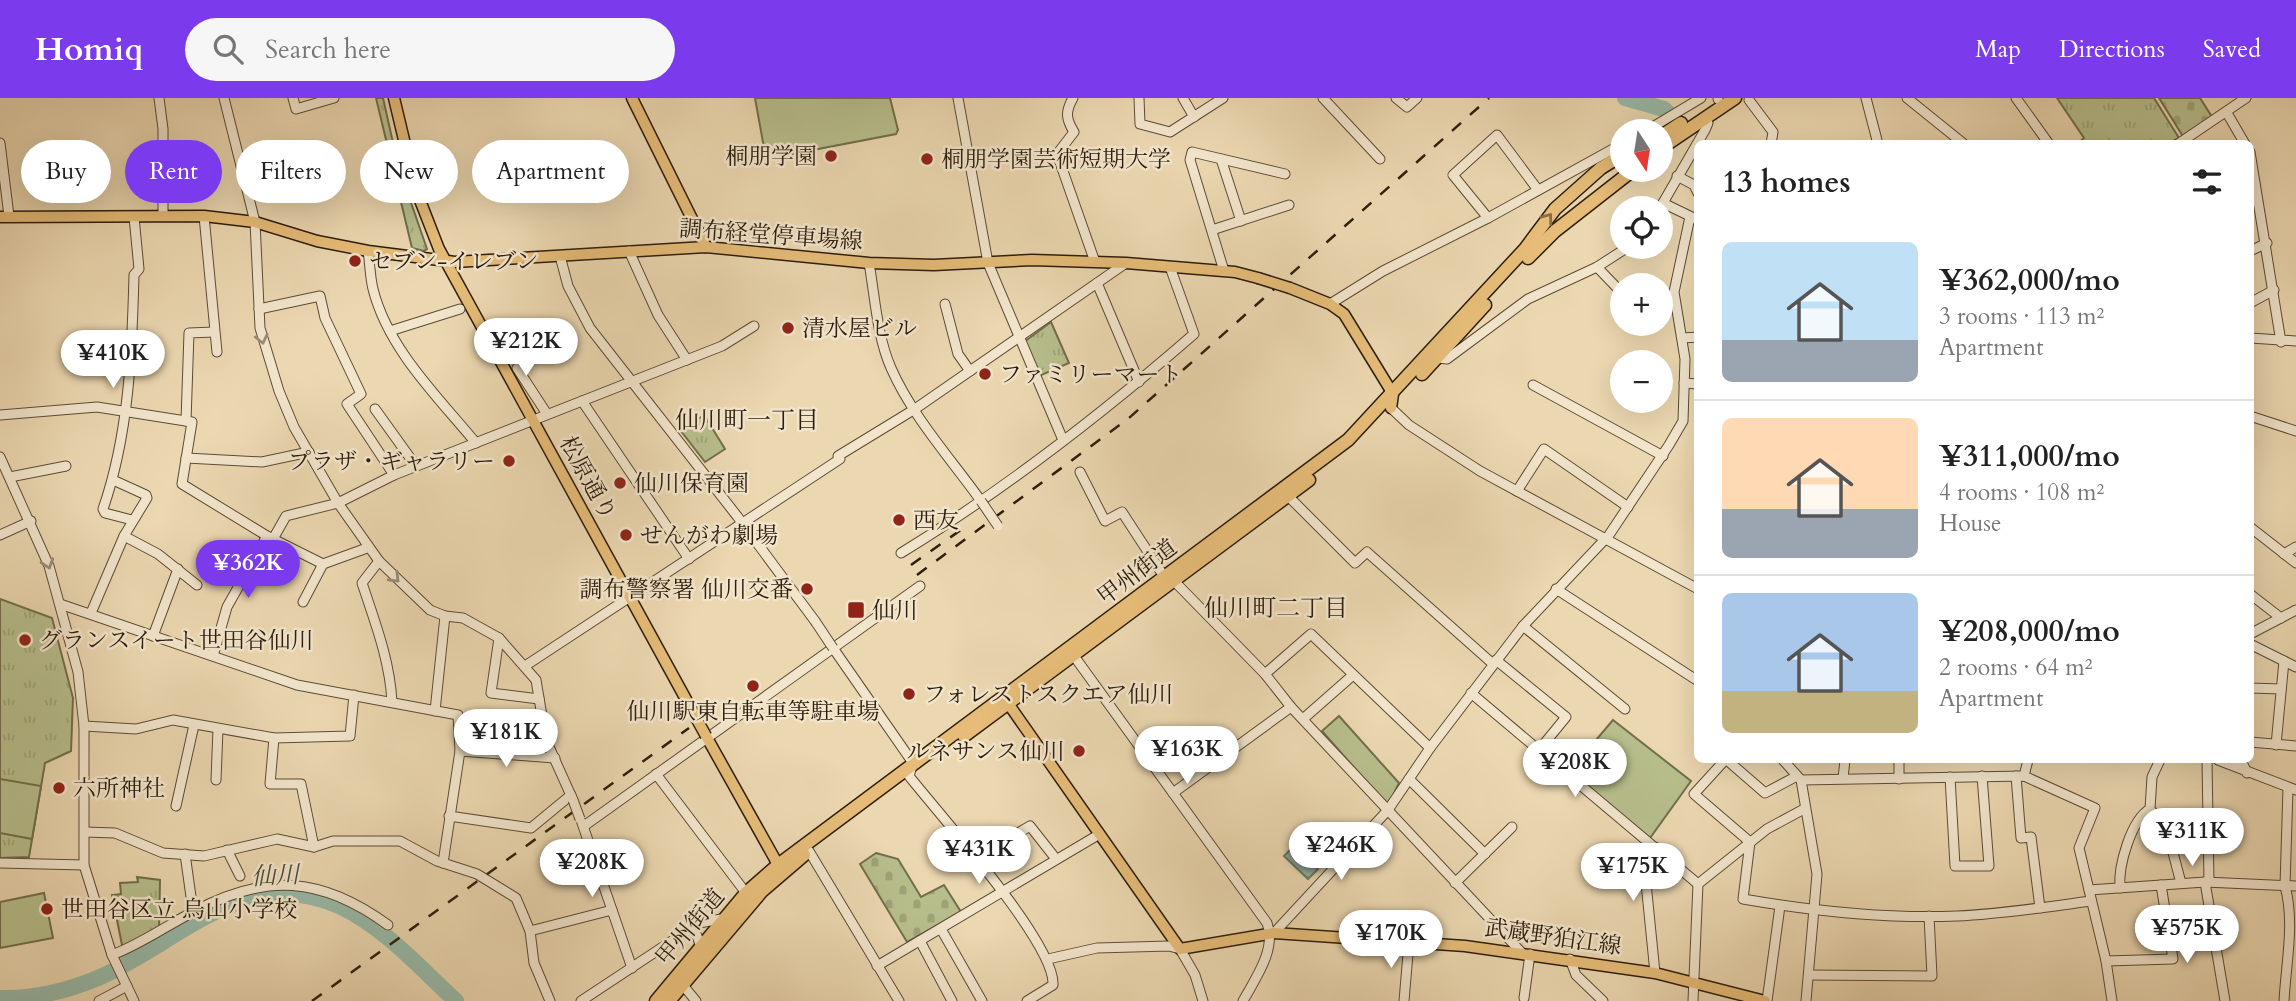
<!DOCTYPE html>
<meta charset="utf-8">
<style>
body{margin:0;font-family:Cardo,"Noto Serif JP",serif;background:#f6f6f6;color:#222;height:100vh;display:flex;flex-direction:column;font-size:26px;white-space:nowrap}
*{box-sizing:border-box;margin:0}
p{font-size:23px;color:#767676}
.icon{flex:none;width:38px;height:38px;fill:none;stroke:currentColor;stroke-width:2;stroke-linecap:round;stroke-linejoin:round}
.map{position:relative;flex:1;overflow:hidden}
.details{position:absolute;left:1694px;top:42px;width:560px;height:623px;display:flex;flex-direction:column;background:#fff;border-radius:10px;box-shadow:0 7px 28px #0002}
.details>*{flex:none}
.top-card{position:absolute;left:21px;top:42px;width:665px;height:63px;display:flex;gap:14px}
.needle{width:46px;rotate:168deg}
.controls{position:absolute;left:1610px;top:21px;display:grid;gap:14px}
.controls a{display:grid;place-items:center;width:63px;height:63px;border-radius:50%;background:#fff;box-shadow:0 7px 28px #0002;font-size:35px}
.price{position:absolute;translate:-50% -60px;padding:0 16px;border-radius:24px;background:#fff;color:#222;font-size:23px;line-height:46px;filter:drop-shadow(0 2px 4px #0008)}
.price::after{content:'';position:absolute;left:50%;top:42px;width:21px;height:16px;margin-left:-10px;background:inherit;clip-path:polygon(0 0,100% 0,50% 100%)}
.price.active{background:#7c3aed;color:#fff}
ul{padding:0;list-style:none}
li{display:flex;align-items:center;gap:21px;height:175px;padding:0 28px}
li+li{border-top:2px solid #e0e0e0}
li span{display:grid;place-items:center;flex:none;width:196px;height:140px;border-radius:10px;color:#555}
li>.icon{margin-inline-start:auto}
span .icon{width:84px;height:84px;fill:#fffc;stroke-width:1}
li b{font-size:30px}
h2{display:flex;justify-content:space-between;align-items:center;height:84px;padding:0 28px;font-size:30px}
.chip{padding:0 24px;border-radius:32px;background:#fff;box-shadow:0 7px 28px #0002;font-size:24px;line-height:63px}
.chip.active{background:#7c3aed;color:#fff}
header{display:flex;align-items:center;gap:42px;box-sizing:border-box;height:98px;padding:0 35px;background:#7c3aed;color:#fff}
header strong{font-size:33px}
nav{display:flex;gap:38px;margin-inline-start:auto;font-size:24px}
.search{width:490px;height:63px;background:#f6f6f6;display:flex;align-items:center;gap:18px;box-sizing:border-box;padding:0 24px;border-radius:38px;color:#767676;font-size:26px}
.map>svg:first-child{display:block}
.grass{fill:url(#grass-tufts);stroke:#726e4c;stroke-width:2}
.cemetery{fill:url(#cemetery-stones);stroke:#726e4c;stroke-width:2}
.garden{fill:#b7be8c;stroke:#726e4c;stroke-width:2}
.water{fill:url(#water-ripples);stroke:#6d7b6a;stroke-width:2}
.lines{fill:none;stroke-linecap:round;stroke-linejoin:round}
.river{stroke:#98baa9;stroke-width:16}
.minor-casing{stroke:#5c4c35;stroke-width:11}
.major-casing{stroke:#2d1d0c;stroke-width:13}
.highway-casing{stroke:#2d1d0c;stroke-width:15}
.minor{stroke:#f2e5cc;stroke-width:9}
.major{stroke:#e6bc78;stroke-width:10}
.highway{stroke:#e6bc78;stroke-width:12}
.rail{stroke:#2d1d0c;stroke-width:2.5;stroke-dasharray:12 12;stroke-linecap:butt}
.minor-bridge-casing{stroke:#5c4c35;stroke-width:11;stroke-linecap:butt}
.major-bridge-casing{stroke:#2d1d0c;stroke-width:13;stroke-linecap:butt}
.minor-bridge{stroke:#f2e5cc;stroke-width:9}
.major-bridge{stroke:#e6bc78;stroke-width:10}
.oneway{stroke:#8a6c42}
.oneway2{stroke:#998b76}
.poi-dot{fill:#8f2418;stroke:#f2e5cc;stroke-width:2.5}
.labels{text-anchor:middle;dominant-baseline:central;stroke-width:5;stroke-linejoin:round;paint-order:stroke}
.poi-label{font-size:23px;fill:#2d1d0c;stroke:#f2e5cc;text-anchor:start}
.street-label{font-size:23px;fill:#2d1d0c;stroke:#f2e5cc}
.neighbourhood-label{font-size:24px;fill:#2d1d0c;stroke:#f2e5cc}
.water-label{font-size:24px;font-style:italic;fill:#4d4c3b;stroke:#f2e5cc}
</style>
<header>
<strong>Homiq</strong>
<div class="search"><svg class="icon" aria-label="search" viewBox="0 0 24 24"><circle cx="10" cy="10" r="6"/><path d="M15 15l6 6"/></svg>Search here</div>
<nav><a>Map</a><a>Directions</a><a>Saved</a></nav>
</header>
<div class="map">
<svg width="2296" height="903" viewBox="0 0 2296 903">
<defs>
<pattern id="grass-tufts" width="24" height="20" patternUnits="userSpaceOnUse" patternTransform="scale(1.75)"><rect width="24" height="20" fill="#b7be8c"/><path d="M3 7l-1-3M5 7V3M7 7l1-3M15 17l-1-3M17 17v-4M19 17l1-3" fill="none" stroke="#9ea378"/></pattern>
<pattern id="cemetery-stones" width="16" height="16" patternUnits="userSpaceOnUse" patternTransform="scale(1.75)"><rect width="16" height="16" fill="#b7be8c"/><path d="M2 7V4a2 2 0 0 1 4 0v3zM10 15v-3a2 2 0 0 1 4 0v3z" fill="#9ea378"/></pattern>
<pattern id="water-ripples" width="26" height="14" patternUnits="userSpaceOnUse" patternTransform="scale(1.75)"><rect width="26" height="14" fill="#98baa9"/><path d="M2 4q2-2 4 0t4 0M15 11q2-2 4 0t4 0" fill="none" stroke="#839f90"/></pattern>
</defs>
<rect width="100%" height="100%" fill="#ebd7b0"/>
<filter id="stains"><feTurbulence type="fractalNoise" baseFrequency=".00286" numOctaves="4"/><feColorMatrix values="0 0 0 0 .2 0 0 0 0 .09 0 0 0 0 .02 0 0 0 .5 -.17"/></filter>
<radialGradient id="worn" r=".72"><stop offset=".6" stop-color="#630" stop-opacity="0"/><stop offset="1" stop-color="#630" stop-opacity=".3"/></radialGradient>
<g class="grass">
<polygon points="376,0 383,0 398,67 427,151 424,153 412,150"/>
<polygon points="2057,0 2154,0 2179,40 2169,45 2078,45 2084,40"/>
<polygon points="1051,224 1069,265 1039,278 1024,244"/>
<polygon points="704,317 725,351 705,364 681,333"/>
<polygon points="0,501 52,520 73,600 71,653 45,665 29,759 0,760"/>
<polygon points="137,779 160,782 159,833 123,852 112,797 121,796 120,785 138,784"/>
</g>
<g class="cemetery">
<polygon points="2159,0 2200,0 2214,22 2184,40"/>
<polygon points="876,755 898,761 921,799 944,787 961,814 907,844 860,766"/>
</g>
<g class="garden">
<polygon points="755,0 890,0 898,32 896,36 766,61"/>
<polygon points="1339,618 1399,685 1388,708 1322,633"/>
<polygon points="1613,622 1691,683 1650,740 1569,674"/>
<polygon points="0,681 41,688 32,741 0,735"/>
<polygon points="44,795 53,840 0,850 0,804"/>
</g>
<polygon class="water" points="1294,748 1318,771 1308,781 1284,758"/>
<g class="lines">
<g class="river">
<polyline points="1625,0 1664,11 1673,20"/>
<path d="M0 900C33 901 67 893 98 880 178 846 245 764 341 809 385 830 420 870 456 903"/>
</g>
<defs>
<g id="minor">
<polyline points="159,0 163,31 163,116"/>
<polyline points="224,0 255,124 260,230 279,293 294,329 338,405 379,463 430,512 445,518 463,520 499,540 536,582 546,642 573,702"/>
<polyline points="293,0 296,11 334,0"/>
<polyline points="958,0 988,165 1063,342"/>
<path d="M1073 0C1065 14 1066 21 1074 34L1057 56 1095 164"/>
<polyline points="1139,0 1140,26 1170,34 1223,0"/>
<polyline points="1183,0 1194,19"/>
<polyline points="1323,0 1380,61"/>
<polyline points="1396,0 1407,9 1417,0"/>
<polyline points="1718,0 1718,1"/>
<polyline points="1866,0 1878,46"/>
<polyline points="1907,0 1964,46"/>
<polyline points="2016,0 2049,46"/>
<polyline points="1749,2 1773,34 1771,46"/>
<polyline points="2227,15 2245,46"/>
<polyline points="1646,33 1701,0"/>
<polyline points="0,45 9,118"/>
<polyline points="2178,46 2246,0"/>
<polyline points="2250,54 2281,244"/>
<polyline points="1221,61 1241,123"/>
<polyline points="1677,78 1694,87 1698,95"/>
<polyline points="1663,105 1698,122"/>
<polyline points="1660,110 1705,32 1708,25 1705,19"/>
<polyline points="204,118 217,254"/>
<polyline points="1488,120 1453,77 1497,37 1538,92"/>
<polyline points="1212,132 1289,107"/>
<path d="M368 153C370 166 370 179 373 191 388 251 438 299 476 345"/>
<polyline points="629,153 658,217 687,262"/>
<polyline points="2250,153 2267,145"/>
<polyline points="560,158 568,188 590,230 737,418 815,523"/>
<path d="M869 165C875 199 877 238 891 270 912 318 951 361 981 403"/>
<polyline points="1597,169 1622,195"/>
<polyline points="1224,173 1190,62 1192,54 1285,76"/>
<polyline points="1097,185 1139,284"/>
<polyline points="2250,205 2274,192"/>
<polyline points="945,206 958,256 970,273"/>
<polyline points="1330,206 1383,173 1488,120 1622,46"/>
<polyline points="259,211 320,198 325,220 361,296 347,306 394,377"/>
<polyline points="390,233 460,211"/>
<polyline points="1683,240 1698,239"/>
<polyline points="2250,240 2296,243"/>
<polyline points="1438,260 1447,261 1528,201 1597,169 1628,149"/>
<polyline points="517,270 547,316"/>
<polyline points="1684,285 1698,286"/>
<polyline points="1533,287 1663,358"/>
<polyline points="582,303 689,461"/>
<polyline points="1391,310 1409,327 1480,373 1698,491"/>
<polyline points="375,311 416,368"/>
<polyline points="0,317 97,309 192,324 182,386 267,438 323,466"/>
<polyline points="2250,318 2296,333"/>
<polyline points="186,323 189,235 214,234"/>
<polyline points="838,358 915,311 1126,165"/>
<polyline points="0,359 49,468 78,574 84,628 84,767 112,857 134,903"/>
<polyline points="186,360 262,364 309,354"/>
<polyline points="1080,374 1105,423 1122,414 1165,480"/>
<polyline points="10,379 66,368"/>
<polyline points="1517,393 1544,351 1628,409"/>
<polyline points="1288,398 1355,465 1367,454 1493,566"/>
<path d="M132 422 105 415 103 411C129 336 132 255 134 177L139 171 134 119"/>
<polyline points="2250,429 2296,465"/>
<polyline points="0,437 31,423"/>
<polyline points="124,438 158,456 197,487"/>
<polyline points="273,441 286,418 338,405 394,377 722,248 754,228"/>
<path d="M901 455C1004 392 1102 316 1194 236L1170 169"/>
<polyline points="2284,456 2296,449"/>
<path d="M379 463 362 485C375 524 390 563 392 604"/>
<polyline points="1175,484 1265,576 1291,609 1522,855"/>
<polyline points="1556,491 1698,583"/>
<polyline points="2250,496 2281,520"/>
<polyline points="303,504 323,466 367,450"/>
<polyline points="60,506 297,587 458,617 460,653 443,765"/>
<polyline points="91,515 124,438 147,400 146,397 113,382"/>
<polyline points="1523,528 1625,611"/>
<polyline points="2250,536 2296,512"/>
<polyline points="153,538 178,471"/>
<polyline points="499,540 491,595 539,601"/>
<polyline points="2250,546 2296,569"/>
<path d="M833 550 913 665 909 678C938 715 1056 846 1053 887L1027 903"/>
<polyline points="213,558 227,509 267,438"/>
<path d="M1074 558 1267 825C1277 851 1255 881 1243 903"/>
<polyline points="1496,562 1566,619 1539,652"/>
<polyline points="525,568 840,361"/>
<polyline points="1265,576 1311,536 1430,650"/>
<polyline points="2250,590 2281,591"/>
<polyline points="1471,595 1698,786"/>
<polyline points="435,613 445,518"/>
<polyline points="1303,621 1353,577"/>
<polyline points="84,628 136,631 173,622 274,640 350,638 354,597"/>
<polyline points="274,640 270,686 301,686 314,749"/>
<polyline points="2250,644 2296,648"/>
<polyline points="2276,647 2284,563"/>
<polyline points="460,653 555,660"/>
<path d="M1725 662 1694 696 1750 744 1743 801C1813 813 1886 821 1957 818 2002 816 2047 809 2091 803"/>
<polyline points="1727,662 1765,695 1797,678"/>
<polyline points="1783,662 1801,682 1817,776 1806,903"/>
<polyline points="1899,662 1899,681"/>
<polyline points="2160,662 2152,679 2150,711 2167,732 2181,785"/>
<polyline points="2207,662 2209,784"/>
<polyline points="2218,662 2296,692"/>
<polyline points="2241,662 2247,675"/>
<polyline points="656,676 746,795"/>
<polyline points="2016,678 2021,740 2031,739 2040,810"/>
<polyline points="2024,678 2028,662"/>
<polyline points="1950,679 1955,768 1989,768 1982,678"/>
<polyline points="1843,680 1845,662"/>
<polyline points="1409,681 1485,756"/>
<polyline points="216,682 218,631"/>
<polyline points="1801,682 2024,678 2095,710 2079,750 2106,863 2112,903"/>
<polyline points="1173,695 1291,609"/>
<polyline points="176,708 194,627"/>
<polyline points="449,718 531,730 571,697"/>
<polyline points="582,725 632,870"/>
<polyline points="584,728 920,488"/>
<polyline points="85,734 115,735 163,755 204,758 277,741 314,749 333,743 400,743 437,763 477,776 516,800 530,833 534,865 550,903"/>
<polyline points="227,752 240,778"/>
<polyline points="809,753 899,903"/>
<polyline points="185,756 193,813"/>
<polyline points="977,759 1030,728 1056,761"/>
<polyline points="0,765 84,767"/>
<polyline points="2205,784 2225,903"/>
<polyline points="1455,785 1512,729"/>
<path d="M2120 790C2118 768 2131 722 2150 711"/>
<polyline points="2089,792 2205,784 2296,788"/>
<polyline points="690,830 697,838 701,849"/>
<polyline points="941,831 982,903"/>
<polyline points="530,833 612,812"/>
<polyline points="1274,835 1388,712 1430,650 1523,528 1609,437 1669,347 1683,323 1685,261 1674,194 1690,119"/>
<polyline points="920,843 952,903"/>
<path d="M112 857C141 846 166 828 193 814 265 775 321 778 388 827"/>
<polyline points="1048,861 1097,850 1169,848 1180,851 1195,877 1203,903"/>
<polyline points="1570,861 1576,877 1603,903"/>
<polyline points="2106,863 2173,861 2161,787"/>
<polyline points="877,868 1098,737"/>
<polyline points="1655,875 1644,765 1657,750"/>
<polyline points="1809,877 1932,878 1929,818"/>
<polyline points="682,886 696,903"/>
<polyline points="1524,900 1530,856"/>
<polyline points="99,903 127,888"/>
<polyline points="581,903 699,825 727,820"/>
<polyline points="1404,903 1409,844"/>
<polyline points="1693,903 1698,786 1767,731 1804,711"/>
<polyline points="1767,903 1780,808"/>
<path d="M2284 903C2286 865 2295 825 2285 788L2288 690"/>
</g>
<g id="major">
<polyline points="394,0 416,92 439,151 694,616"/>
<polyline points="632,0 706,149"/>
<polyline points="0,119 204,118 255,124 317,143 368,153 455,164 706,149 869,165 934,167 1032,162 1126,165 1235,174 1258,180"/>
<polyline points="1290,190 1330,206 1344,216 1393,296 1391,310"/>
<polyline points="1005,601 1180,851 1274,835 1465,848 1655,875 1765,903"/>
<polyline points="706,638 781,772"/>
</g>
<g id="highway">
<polyline points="1661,38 1681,25"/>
<polyline points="1661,50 1735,0"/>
<polyline points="1528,160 1555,133 1633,72"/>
<polyline points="1422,276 1485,207"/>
<polyline points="964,638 1309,382"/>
<polyline points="656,903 746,795 778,767 1348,342 1525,151 1555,111 1601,70 1622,57"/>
<polyline points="669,903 762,793 804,757"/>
</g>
</defs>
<use href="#minor" class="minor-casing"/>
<use href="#major" class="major-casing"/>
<use href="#highway" class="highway-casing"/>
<use href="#minor" class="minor"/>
<use href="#major" class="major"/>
<use href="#highway" class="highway"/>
<g class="rail">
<polyline points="911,467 965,429"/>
<polyline points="917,477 1129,320 1489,0"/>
<polyline points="312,903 689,630"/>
</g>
<defs>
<g id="minor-bridge">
<polyline points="981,403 998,428"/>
<polyline points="815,523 833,550"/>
<polyline points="573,702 580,721"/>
</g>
<g id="major-bridge">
<polyline points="1258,180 1290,190"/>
<polyline points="694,616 706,638"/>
</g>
</defs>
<use href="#minor-bridge" class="minor-bridge-casing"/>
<use href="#major-bridge" class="major-bridge-casing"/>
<use href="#minor-bridge" class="minor-bridge"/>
<use href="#major-bridge" class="major-bridge"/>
</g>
<defs><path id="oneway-chevron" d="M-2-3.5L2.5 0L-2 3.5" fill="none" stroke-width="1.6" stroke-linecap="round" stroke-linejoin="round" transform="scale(1.75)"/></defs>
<use class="oneway" href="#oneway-chevron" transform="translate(1548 120) rotate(-53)"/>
<g class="oneway2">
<use href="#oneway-chevron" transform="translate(262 241) rotate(77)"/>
<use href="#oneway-chevron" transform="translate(48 466) rotate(72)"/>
<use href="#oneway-chevron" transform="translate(395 480) rotate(45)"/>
</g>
<g class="poi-dot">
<circle cx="831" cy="58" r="7"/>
<circle cx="927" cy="61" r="7"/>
<circle cx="355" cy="163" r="7"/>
<circle cx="788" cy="230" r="7"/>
<circle cx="985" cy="276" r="7"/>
<circle cx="509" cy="363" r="7"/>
<circle cx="620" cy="385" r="7"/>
<circle cx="899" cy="422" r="7"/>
<circle cx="626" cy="437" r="7"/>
<circle cx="807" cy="491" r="7"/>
<rect x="847" y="503" width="18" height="18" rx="3.5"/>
<circle cx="25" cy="542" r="7"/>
<circle cx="753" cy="588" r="7"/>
<circle cx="909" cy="596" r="7"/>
<circle cx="1079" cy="653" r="7"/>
<circle cx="59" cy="690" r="7"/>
<circle cx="47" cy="811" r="7"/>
</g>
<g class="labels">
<g class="poi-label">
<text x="817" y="58" text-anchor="end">桐朋学園</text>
<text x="941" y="61">桐朋学園芸術短期大学</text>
<text x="369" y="163">セブン-イレブン</text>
<text x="802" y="230">清水屋ビル</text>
<text x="999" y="276">ファミリーマート</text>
<text x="495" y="363" text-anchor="end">プラザ・ギャラリー</text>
<text x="634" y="385">仙川保育園</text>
<text x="913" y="422">西友</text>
<text x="640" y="437">せんがわ劇場</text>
<text x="793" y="491" text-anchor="end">調布警察署 仙川交番</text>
<text x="872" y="512">仙川</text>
<text x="39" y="542">グランスイート世田谷仙川</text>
<text x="923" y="596">フォレストスクエア仙川</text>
<text x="753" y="613" text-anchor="middle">仙川駅東自転車等駐車場</text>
<text x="1065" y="653" text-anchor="end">ルネサンス仙川</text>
<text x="73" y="690">六所神社</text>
<text x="61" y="811">世田谷区立 烏山小学校</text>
</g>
<g class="street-label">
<text transform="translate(771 137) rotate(4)">調布経堂停車場線</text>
<text transform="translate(588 380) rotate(61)">松原通り</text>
<text transform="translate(1137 474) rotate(-37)">甲州街道</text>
<text transform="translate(690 829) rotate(-50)">甲州街道</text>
<text transform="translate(1553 839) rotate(8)">武蔵野狛江線</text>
</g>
<g class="neighbourhood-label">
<text x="747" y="322">仙川町一丁目</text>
<text x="1276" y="510">仙川町二丁目</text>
</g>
<g class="water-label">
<text transform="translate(275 778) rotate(-3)">仙川</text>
</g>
</g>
<rect width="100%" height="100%" filter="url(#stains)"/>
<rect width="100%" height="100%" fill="url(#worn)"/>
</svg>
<div class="controls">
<a><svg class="needle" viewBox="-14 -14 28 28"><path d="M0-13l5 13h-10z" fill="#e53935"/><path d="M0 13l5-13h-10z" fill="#767676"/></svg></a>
<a><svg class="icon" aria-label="locate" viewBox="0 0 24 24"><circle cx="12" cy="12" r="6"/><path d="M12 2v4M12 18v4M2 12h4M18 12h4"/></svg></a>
<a>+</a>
<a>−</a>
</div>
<b class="price" style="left:526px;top:280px">¥212K</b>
<b class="price" style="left:113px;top:292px">¥410K</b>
<b class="price active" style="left:248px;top:502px">¥362K</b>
<b class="price" style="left:506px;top:671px">¥181K</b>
<b class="price" style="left:1187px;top:688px">¥163K</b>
<b class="price" style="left:1575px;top:701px">¥208K</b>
<b class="price" style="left:2192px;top:770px">¥311K</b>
<b class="price" style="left:1341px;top:784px">¥246K</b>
<b class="price" style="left:979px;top:788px">¥431K</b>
<b class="price" style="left:592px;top:801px">¥208K</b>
<b class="price" style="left:1633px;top:805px">¥175K</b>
<b class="price" style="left:2187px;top:867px">¥575K</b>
<b class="price" style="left:1391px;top:872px">¥170K</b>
<div class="top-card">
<a class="chip">Buy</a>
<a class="chip active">Rent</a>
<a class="chip">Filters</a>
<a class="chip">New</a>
<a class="chip">Apartment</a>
</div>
<section class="details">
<h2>13 homes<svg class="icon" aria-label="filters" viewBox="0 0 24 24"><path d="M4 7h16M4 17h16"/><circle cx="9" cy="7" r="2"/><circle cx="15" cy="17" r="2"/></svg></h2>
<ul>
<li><span style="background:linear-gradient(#bfe0f5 70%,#9aa5b1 0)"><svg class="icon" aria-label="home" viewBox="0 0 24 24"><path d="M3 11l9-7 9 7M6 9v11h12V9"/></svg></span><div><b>¥362,000/mo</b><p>3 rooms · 113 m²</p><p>Apartment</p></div></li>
<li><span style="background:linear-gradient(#ffd9b3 65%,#9aa5b1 0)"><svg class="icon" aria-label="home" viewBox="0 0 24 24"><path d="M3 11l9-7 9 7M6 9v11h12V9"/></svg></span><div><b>¥311,000/mo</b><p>4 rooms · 108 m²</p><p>House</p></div></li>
<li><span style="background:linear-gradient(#a9c7e8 70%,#c2b280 0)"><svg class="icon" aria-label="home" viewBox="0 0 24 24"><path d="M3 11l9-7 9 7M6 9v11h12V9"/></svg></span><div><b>¥208,000/mo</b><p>2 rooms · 64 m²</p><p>Apartment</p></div></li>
</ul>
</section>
</div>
